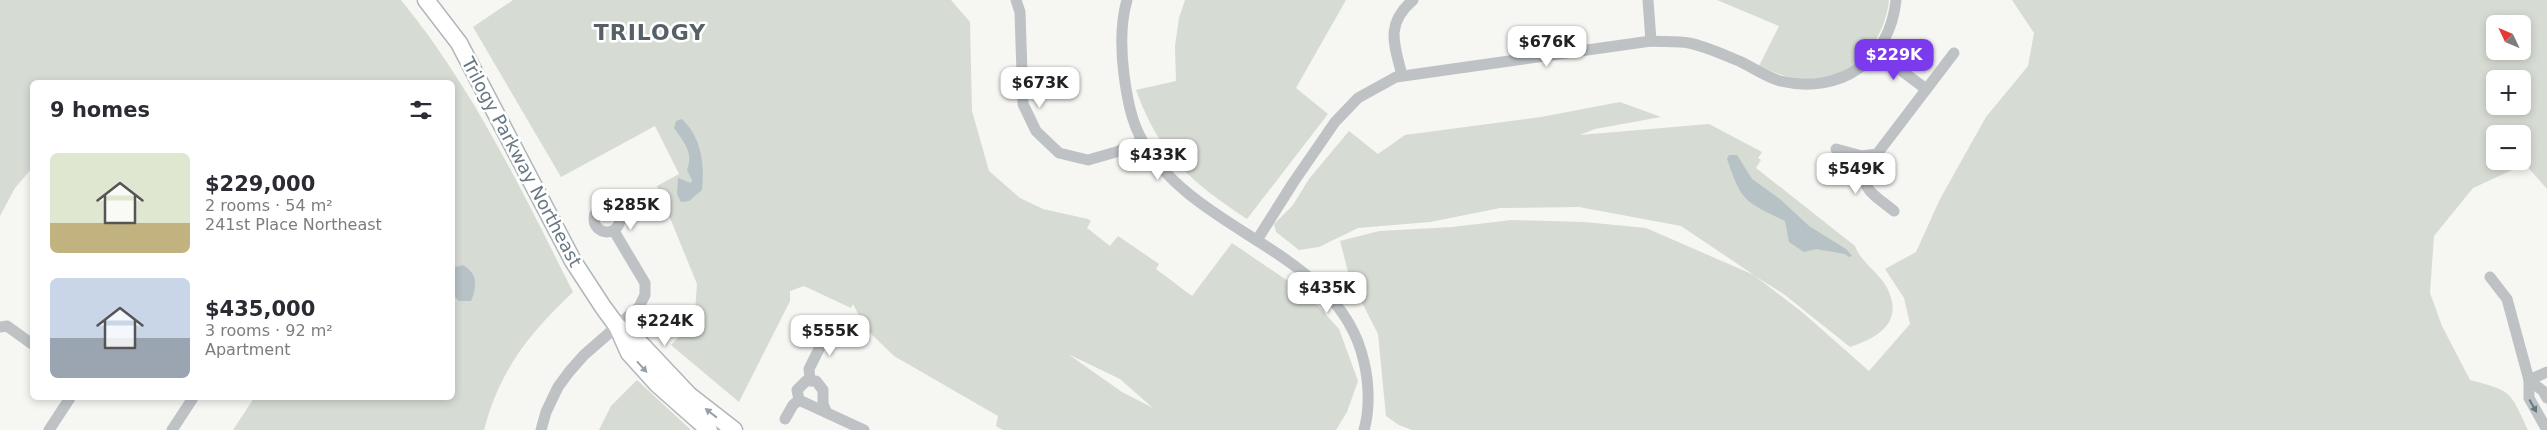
<!DOCTYPE html>
<meta charset="utf-8">
<style>
body{margin:0;font-family:"DejaVu Sans",sans-serif;background:#f2f2f3;color:#2b2b33;height:100vh;display:flex;flex-direction:column;font-size:19px;white-space:nowrap}
*{box-sizing:border-box;margin:0}
p{font-size:16px;color:#7c7c81}
.icon{flex:none;width:28px;height:28px;fill:none;stroke:currentColor;stroke-width:2;stroke-linecap:round;stroke-linejoin:round}
.map{position:relative;flex:1;overflow:hidden}
.drawer{position:absolute;left:30px;top:80px;width:425px;height:320px;display:flex;flex-direction:column;background:#fff;border-radius:8px;box-shadow:0 2px 8px #0003}
.drawer>*{flex:none}
.needle{width:32px;rotate:314deg}
.tools{position:absolute;left:2486px;top:15px;display:grid;gap:10px}
.tools a{display:grid;place-items:center;width:45px;height:45px;border-radius:8px;background:#fff;box-shadow:0 2px 8px #0003;font-size:25px}
.price{position:absolute;translate:-50% -42px;padding:0 11px;border-radius:10px;background:#fff;color:#222;font-size:16px;line-height:32px;filter:drop-shadow(0 1px 2px #0008)}
.price::after{content:'';position:absolute;left:50%;top:30px;width:15px;height:11px;margin-left:-8px;background:inherit;clip-path:polygon(0 0,100% 0,50% 100%)}
.price.active{background:#7c3aed;color:#fff}
ul{padding:0;list-style:none}
li{display:flex;align-items:center;gap:15px;height:125px;padding:0 20px}
li span{display:grid;place-items:center;flex:none;width:140px;height:100px;border-radius:8px;color:#555}
li>.icon{margin-inline-start:auto}
span .icon{width:60px;height:60px;fill:#fffc;stroke-width:1}
li b{font-size:21px}
h2{display:flex;justify-content:space-between;align-items:center;height:60px;padding:0 20px;font-size:21px}
.map>svg:first-child{display:block}
.green{fill:#d6dbd3;fill-rule:evenodd}
.water{fill:#b6c2c5}
.lines{fill:none;stroke-linecap:round;stroke-linejoin:round}
.secondary-casing{stroke:#b0b6ba;stroke-width:19}
.street{stroke:#bec2c5;stroke-width:11}
.secondary{stroke:#fff;stroke-width:16}
.oneway{fill:#95a0a8}
.oneway2{fill:#687882}
.labels{text-anchor:middle;dominant-baseline:central;stroke-width:5;stroke-linejoin:round;paint-order:stroke}
.street-label{font-size:18px;fill:#687882;stroke:#fff}
.district-label{font-size:22px;font-weight:bold;letter-spacing:1px;fill:#556167;stroke:#fff}
</style>
<div class="map">
<svg width="2547" height="430" viewBox="0 0 2547 430">
<rect width="100%" height="100%" fill="#f6f6f3"/>
<g class="green">
<path d="M0 0H401C473 88 522 191 573 292 529 334 500 369 484 430H233L254 398H452V82H32V168L15 188 0 216Z"/>
<path d="M513 0H951L970 22 972 111 989 171 1020 198 1043 209 1088 219 1091 221 1087 228 1110 246 1118 236 1159 264 1156 269 1192 296 1232 243 1307 294 1339 329 1358 381 1347 412 1336 430H1003L996 426 998 416 894 356 866 329 853 304 851 308 804 286 790 291V301L739 402 671 345 688 327 695 311 697 284 657 186 679 174 655 126 561 177 473 27ZM1068 354 1120 379 1153 408 1122 392Z"/>
<path d="M1185 0H1346L1296 88 1328 114 1247 219C1191 182 1160 156 1136 90L1176 81 1175 46 1179 18Z"/>
<path d="M1717 0H1889C1885 40 1854 81 1810 80 1791 80 1776 73 1759 66L1779 26Z"/>
<path d="M2012 0H2547V189L2525 164 2473 188 2434 236 2430 293 2442 326 2470 380C2512 391 2510 391 2528 430H1412L1399 425 1386 416 1378 334 1350 279 1340 241 1379 231 1452 227 1512 220 1584 222 1646 228 1754 275 1681 226 1579 207 1500 208 1430 222 1358 228 1319 247 1299 250 1276 232 1274 224 1293 205 1309 179 1349 131 1378 154 1405 135 1541 117 1620 102 1661 117 1595 129 1580 135 1709 124 1762 152 1758 158 1761 160 1756 168 1855 246C1861 262 1877 271 1886 286 1905 321 1880 337 1850 347L1785 295 1755 276 1802 312 1869 371 1910 324 1904 298 1885 269 1916 252 1940 199 1986 117 2028 66 2034 33ZM2495 24H2522V51H2495ZM2495 79H2522V106H2495ZM2495 134H2522V161H2495Z"/>
<polygon points="637,380 691,430 599,430 611,406"/>
</g>
<g class="water">
<path d="M682 119C701 137 705 164 702 190L689 201 681 202 677 194 678 178 691 183 692 180 687 170C694 153 684 142 674 128L676 121Z"/>
<path d="M1729 155H1737L1752 179 1780 199 1809 226 1846 249 1852 256 1849 257 1845 254 1816 249 1804 252 1789 242 1785 221C1745 201 1742 203 1727 159Z"/>
<path d="M463 265C478 274 477 286 471 301H459L453 295V268Z"/>
</g>
<g class="lines">
<defs>
<g id="secondary">
<polyline points="426,0 459,43 573,261 603,307 617,326 639,342 689,395 734,430"/>
<polyline points="617,326 629,353 657,384 709,430"/>
</g>
</defs>
<use href="#secondary" class="secondary-casing"/>
<g class="street">
<polyline points="1016,0 1020,12 1023,104 1036,131 1059,153 1088,160 1116,152 1142,141"/>
<path d="M1127 0C1120 24 1121 51 1124 75 1127 97 1131 121 1142 140 1195 236 1339 249 1364 362 1369 383 1370 409 1364 430"/>
<polyline points="1648,0 1651,41"/>
<polyline points="1878,53 1926,89"/>
<path d="M1402 75C1394 44 1385 24 1413 0"/>
<polyline points="1836,149 1862,156 1877,154 1954,53"/>
<path d="M1862 156C1862 191 1869 191 1894 211"/>
<circle cx="607" cy="219" r="13"/>
<path d="M1257 240 1293 183 1335 122 1358 98 1396 77 1651 41C1663 42 1677 41 1689 43 1705 46 1724 55 1739 61 1752 67 1766 77 1780 81 1840 95 1890 61 1896 0"/>
<polyline points="2490,277 2507,299 2529,380 2529,398 2547,430"/>
<polyline points="0,327 7,326 32,344"/>
<polyline points="810,380 809,369 828,331"/>
<polyline points="2529,380 2543,391 2547,398"/>
<polyline points="2529,380 2547,372"/>
<polyline points="826,411 823,404 823,390 816,381 806,381 797,390 799,400 864,430"/>
<polyline points="785,419 793,405 799,400"/>
<polyline points="49,430 70,398"/>
<polyline points="172,430 193,398"/>
<polyline points="541,430 546,412 558,387 569,372 584,355 639,307 645,295 645,283 614,231"/>
</g>
<use href="#secondary" class="secondary"/>
</g>
<defs><path id="oneway-solid" d="M-6-.8H1V-3.2L6.5 0L1 3.2V.8H-6Z" transform="scale(1.25)"/></defs>
<g class="oneway">
<use href="#oneway-solid" transform="translate(642 367) rotate(48)"/>
<use href="#oneway-solid" transform="translate(711 413) rotate(-142)"/>
</g>
<use class="oneway2" href="#oneway-solid" transform="translate(2533 406) rotate(61)"/>
<g class="labels">
<g class="street-label">
<text transform="translate(522 162) rotate(62)">Trilogy Parkway Northeast</text>
</g>
<g class="district-label">
<text x="650" y="32">TRILOGY</text>
</g>
</g>
</svg>
<div class="tools">
<a><svg class="needle" viewBox="-14 -14 28 28"><path d="M0-13l5 13h-10z" fill="#e53935"/><path d="M0 13l5-13h-10z" fill="#7c7c81"/></svg></a>
<a>+</a>
<a>−</a>
</div>
<b class="price" style="left:1547px;top:68px">$676K</b>
<b class="price active" style="left:1894px;top:81px">$229K</b>
<b class="price" style="left:1040px;top:109px">$673K</b>
<b class="price" style="left:1158px;top:181px">$433K</b>
<b class="price" style="left:1856px;top:195px">$549K</b>
<b class="price" style="left:631px;top:231px">$285K</b>
<b class="price" style="left:1327px;top:314px">$435K</b>
<b class="price" style="left:665px;top:347px">$224K</b>
<b class="price" style="left:830px;top:357px">$555K</b>
<section class="drawer">
<h2>9 homes<svg class="icon" aria-label="filters" viewBox="0 0 24 24"><path d="M4 7h16M4 17h16"/><circle cx="9" cy="7" r="2"/><circle cx="15" cy="17" r="2"/></svg></h2>
<ul>
<li><span style="background:linear-gradient(#dfe7d0 70%,#c2b280 0)"><svg class="icon" aria-label="home" viewBox="0 0 24 24"><path d="M3 11l9-7 9 7M6 9v11h12V9"/></svg></span><div><b>$229,000</b><p>2 rooms · 54 m²</p><p>241st Place Northeast</p></div></li>
<li><span style="background:linear-gradient(#c9d6e8 60%,#9aa5b1 0)"><svg class="icon" aria-label="home" viewBox="0 0 24 24"><path d="M3 11l9-7 9 7M6 9v11h12V9"/></svg></span><div><b>$435,000</b><p>3 rooms · 92 m²</p><p>Apartment</p></div></li>
</ul>
</section>
</div>
